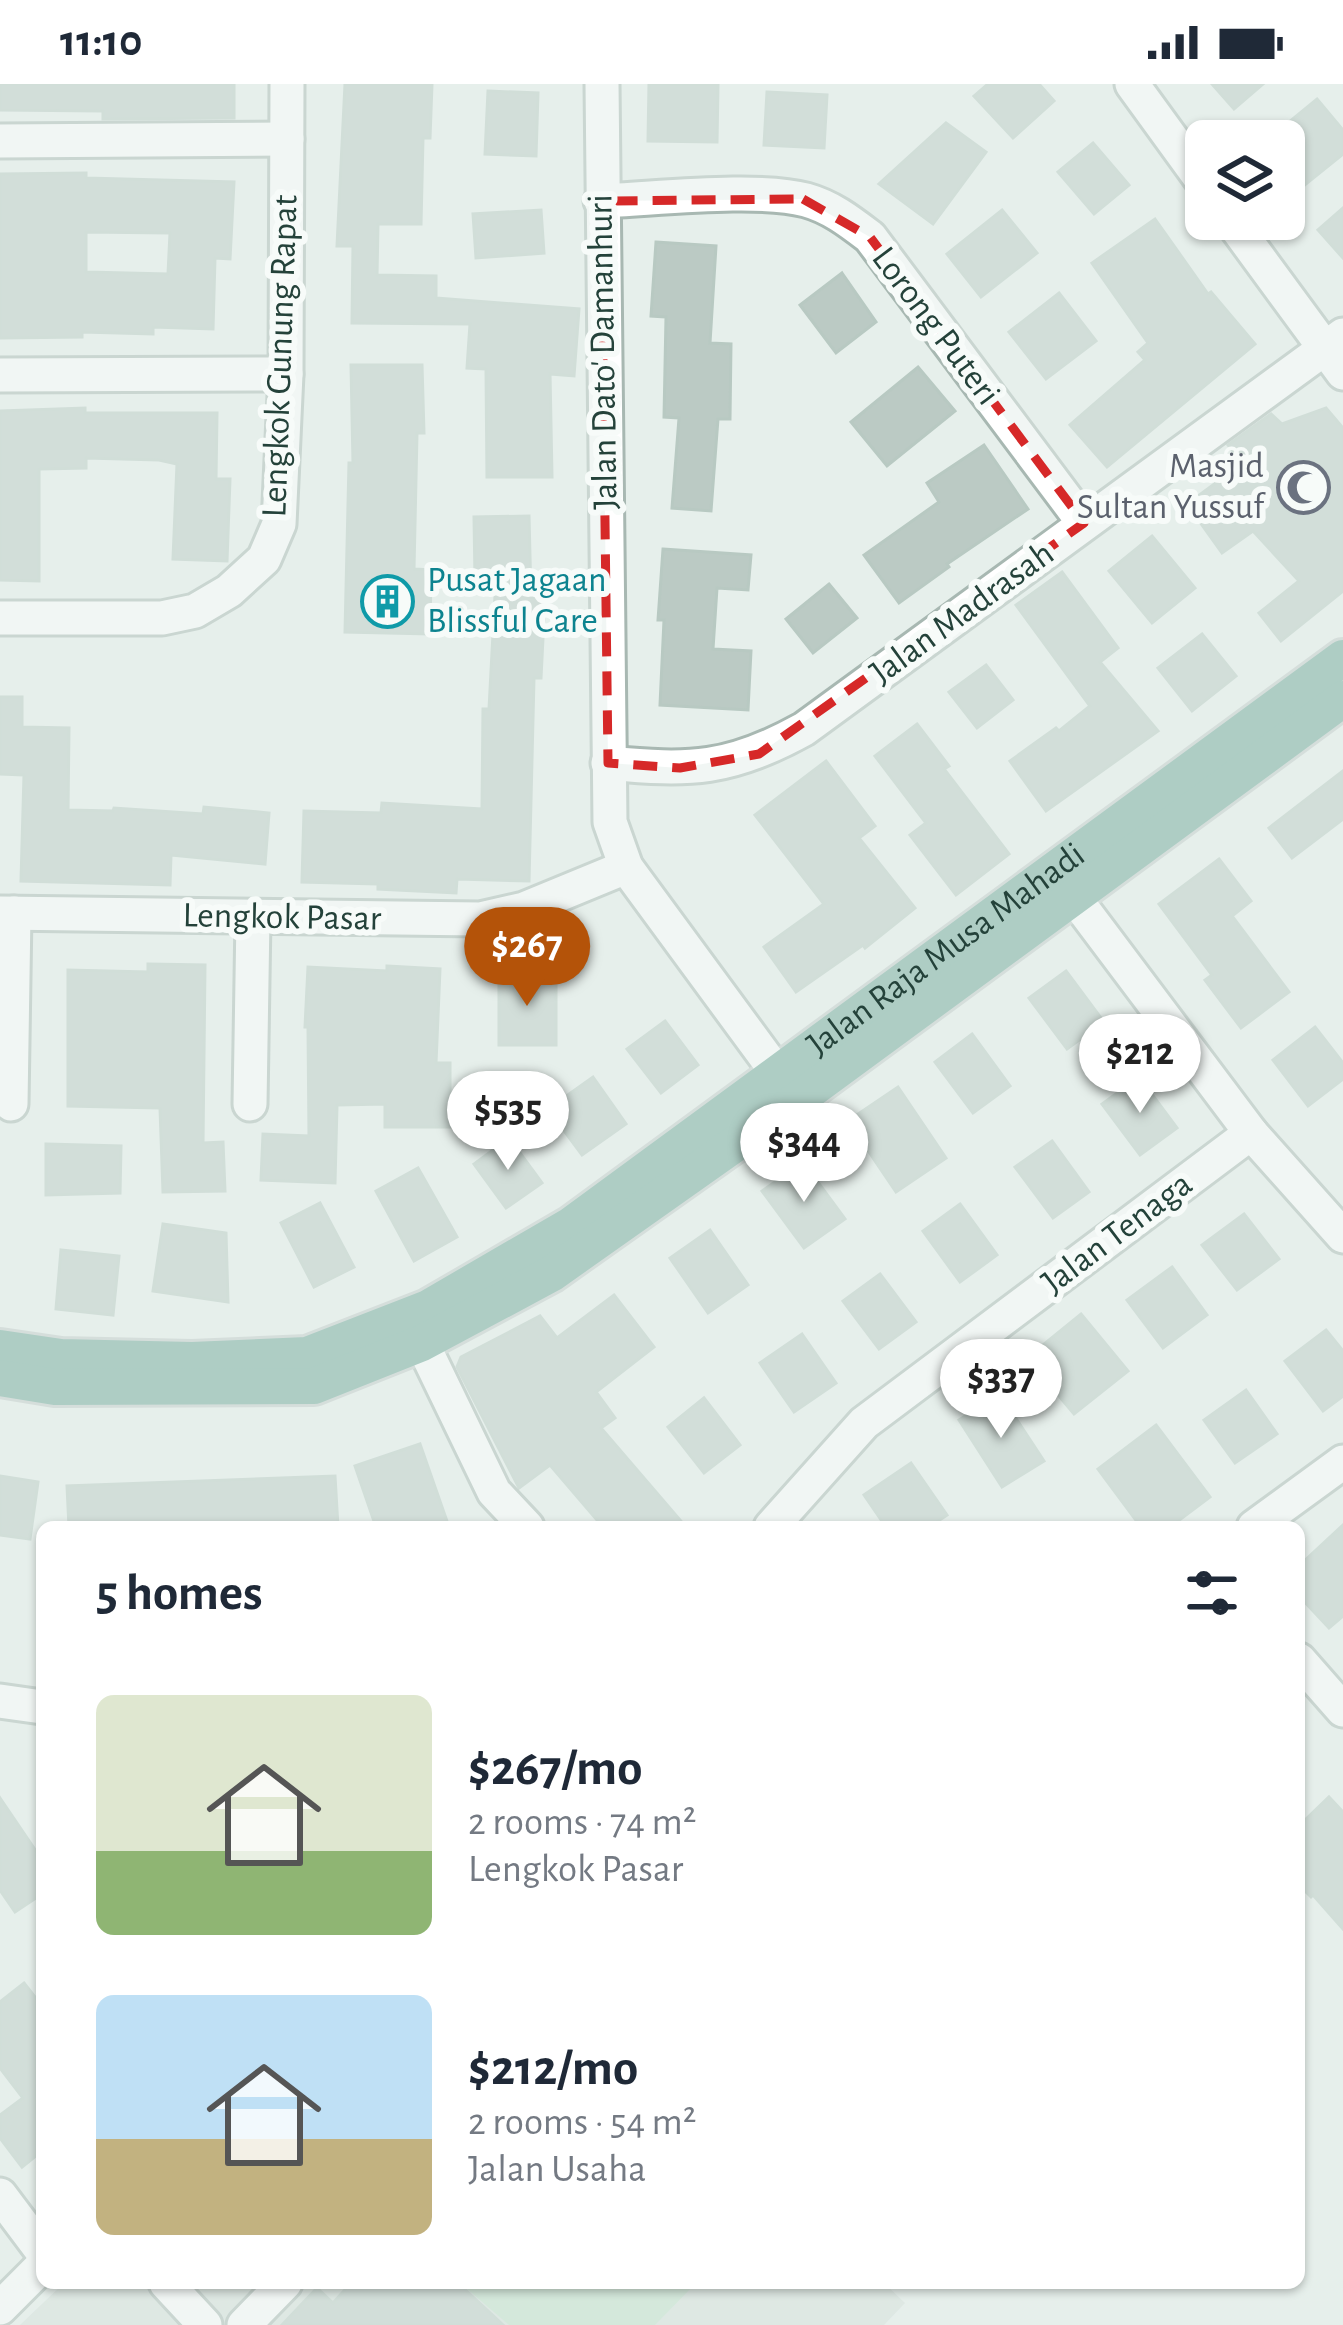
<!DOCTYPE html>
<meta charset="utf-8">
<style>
body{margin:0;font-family:"Alegreya Sans",sans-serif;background:#f2f2f3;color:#1f2937;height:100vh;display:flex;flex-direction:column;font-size:45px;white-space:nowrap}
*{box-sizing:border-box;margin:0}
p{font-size:39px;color:#747a83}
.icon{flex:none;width:66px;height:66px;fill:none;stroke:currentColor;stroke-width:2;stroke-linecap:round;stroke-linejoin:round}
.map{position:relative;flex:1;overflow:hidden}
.details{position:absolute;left:36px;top:1437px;width:1269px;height:768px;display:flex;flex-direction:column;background:#fff;border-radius:18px;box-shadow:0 3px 9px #0004}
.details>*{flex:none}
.tools{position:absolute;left:1185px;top:36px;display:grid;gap:24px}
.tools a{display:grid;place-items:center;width:120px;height:120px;border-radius:18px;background:#fff;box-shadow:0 3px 9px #0004;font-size:60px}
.price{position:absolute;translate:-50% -102px;padding:0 27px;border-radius:42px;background:#fff;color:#222;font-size:39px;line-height:78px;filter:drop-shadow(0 3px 6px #0008)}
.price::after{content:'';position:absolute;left:50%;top:72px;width:36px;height:27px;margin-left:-18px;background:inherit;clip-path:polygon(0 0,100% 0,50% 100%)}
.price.selected{background:#b45309;color:#fff}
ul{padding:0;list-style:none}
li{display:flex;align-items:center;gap:36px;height:300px;padding:0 60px}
li span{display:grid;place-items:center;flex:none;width:336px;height:240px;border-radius:18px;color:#555}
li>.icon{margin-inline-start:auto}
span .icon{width:144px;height:144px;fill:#fffc;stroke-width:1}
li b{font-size:51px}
h2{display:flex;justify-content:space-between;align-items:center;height:144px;padding:0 60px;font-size:51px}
.status{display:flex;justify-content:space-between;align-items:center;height:84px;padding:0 60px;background:#fff;direction:ltr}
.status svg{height:33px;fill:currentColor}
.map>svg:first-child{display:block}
.built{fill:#d4dfda}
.green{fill:#bfe0c8}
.building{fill:#bbcac4;stroke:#b8c9c2;stroke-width:3;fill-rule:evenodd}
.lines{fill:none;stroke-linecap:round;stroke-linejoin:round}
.minor-casing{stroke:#a8b8b2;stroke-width:39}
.major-casing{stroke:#c2cac8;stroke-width:42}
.minor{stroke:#fff;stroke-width:33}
.major{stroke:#6aa596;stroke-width:36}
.marked{fill:none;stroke:#d62828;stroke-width:9;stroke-dasharray:24 15;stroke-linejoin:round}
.labels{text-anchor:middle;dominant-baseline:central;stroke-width:12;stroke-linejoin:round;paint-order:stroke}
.street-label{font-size:36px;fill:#24423a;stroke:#f7fbf9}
.worship-label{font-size:36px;fill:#5b616d;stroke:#f7fbf9;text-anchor:end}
.culture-label{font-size:36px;fill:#0d838f;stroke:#f7fbf9;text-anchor:start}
</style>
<div class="status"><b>11:10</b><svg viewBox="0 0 49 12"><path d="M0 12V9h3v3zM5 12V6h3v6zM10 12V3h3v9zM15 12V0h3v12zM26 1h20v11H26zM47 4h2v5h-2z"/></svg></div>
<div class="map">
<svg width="1343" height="2241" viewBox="0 0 1343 2241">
<rect width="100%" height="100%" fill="#e6efeb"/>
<polygon class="built" points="64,2199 884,2199 905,2219 884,2241 20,2241"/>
<polygon class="green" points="460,2199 696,2199 655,2241 509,2241"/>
<g class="building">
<polygon points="0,0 234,0 234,34 103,35 103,27 0,26"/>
<polygon points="345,0 432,0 430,54 423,54 421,140 378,140 377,191 436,192 436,214 579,225 574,292 550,290 552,393 487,393 486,285 467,284 470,240 352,239 353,162 337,162"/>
<polygon points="649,0 718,1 717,58 648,57"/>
<polygon points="988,0 1039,0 1054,17 1013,54 974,12"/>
<polygon points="1212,0 1263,0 1234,25"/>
<polygon points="488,7 538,9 536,72 485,70"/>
<polygon points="767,8 827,11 824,64 764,61"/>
<polygon points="1317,15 1343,46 1343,70 1301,104 1284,84 1284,57 1266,57"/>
<polygon points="946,39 986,68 933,140 879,100"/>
<polygon points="1093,59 1129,101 1094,130 1058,88"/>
<path d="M86 89V94L234 98 230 175 215 174 213 245 153 243V250L82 248V253L0 254V90ZM86 148 170 149 168 190 86 188Z"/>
<polygon points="1343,124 1343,174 1318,146"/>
<polygon points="541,126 544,169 476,174 473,130"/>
<polygon points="1002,126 1037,169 981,213 947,170"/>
<polygon points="1155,135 1208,210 1211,208 1255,260 1107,383 1070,341 1145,276 1138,268 1148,259 1092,179"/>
<polygon points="656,158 716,162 710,259 731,260 730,335 718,335 711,427 672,424 679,334 664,333 666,233 651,232"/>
<polygon points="842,189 876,238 836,269 800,221"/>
<polygon points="1059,209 1096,257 1046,295 1009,248"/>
<polygon points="351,281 422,281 424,349 417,349 414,485 431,486 430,550 345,548 349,379 353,379"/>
<polygon points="918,283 955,327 887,382 851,338"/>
<polygon points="85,324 85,329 217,329 216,395 230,395 227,477 173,475 177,380 159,376 86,374 86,384 39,385 39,497 0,496 0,327"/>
<polygon points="1326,324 1343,344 1343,507 1281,557 1259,529 1299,497 1253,447 1222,469 1187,420 1243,379 1228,361 1271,330 1282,340"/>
<polygon points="984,361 1028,425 947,480 949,483 899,519 864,471 939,418 927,399"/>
<polygon points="529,432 531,513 545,514 541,594 534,594 529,797 457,795 456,809 378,805 378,800 302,798 304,727 381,729 382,719 482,725 483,625 489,625 496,493 475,494 474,433"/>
<polygon points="1152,452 1195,504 1152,539 1109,487"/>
<polygon points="663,465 751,471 748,506 717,504 713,565 751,567 748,626 660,621 664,536 658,536"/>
<polygon points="1062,488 1118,564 1100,578 1158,647 1046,727 1010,677 1056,644 1059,647 1090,622 1016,521"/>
<polygon points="829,500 857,534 813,569 786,535"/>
<polygon points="1202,550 1236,592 1192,627 1158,584"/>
<polygon points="986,581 1013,616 977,644 949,608"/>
<polygon points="0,613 22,613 22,643 69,644 68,726 113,727 114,724 203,730 204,723 269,729 265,780 171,771 170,801 21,797 24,691 0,690"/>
<polygon points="917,640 949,682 944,685 1009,770 956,811 910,751 926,739 875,672"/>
<polygon points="826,677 875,742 859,754 915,824 865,864 863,861 796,908 764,863 824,820 755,731"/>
<polygon points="1343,687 1343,735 1292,774 1269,744"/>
<polygon points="1219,775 1251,817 1232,832 1289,908 1241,944 1205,896 1212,891 1159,820"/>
<polygon points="148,880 205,881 203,1059 223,1058 225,1107 163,1108 160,1024 68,1022 68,886 148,888"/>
<polygon points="387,882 440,885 436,979 450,979 450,1043 385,1043 385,1020 337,1021 335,1099 261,1096 263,1050 309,1052 308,943 305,943 308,883 387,887"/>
<polygon points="1066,887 1104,938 1067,965 1029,914"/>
<polygon points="499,888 556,889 556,961 499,961"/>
<polygon points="665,937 698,981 661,1009 627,965"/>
<polygon points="1315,943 1343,979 1343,995 1308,1022 1273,976"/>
<polygon points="972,950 1010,1002 973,1029 935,978"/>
<polygon points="593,993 626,1040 582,1071 548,1025"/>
<polygon points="1139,993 1177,1044 1140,1071 1102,1020"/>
<polygon points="898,1003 946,1074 896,1108 848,1037"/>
<polygon points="509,1054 542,1099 506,1124 474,1080"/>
<polygon points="1052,1057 1089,1108 1053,1134 1015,1083"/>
<polygon points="46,1060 121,1062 120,1109 46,1111"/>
<polygon points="803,1078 845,1135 804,1164 762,1107"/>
<polygon points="418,1084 457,1153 414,1177 376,1107"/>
<polygon points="320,1119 354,1183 314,1203 281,1139"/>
<polygon points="960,1120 997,1171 960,1198 923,1147"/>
<polygon points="1244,1130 1279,1175 1237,1206 1202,1161"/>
<polygon points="163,1140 226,1149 228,1218 153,1207"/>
<polygon points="710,1146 748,1201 708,1229 670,1174"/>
<polygon points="61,1166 119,1172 113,1231 56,1225"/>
<polygon points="1172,1183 1207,1231 1163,1264 1127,1216"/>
<polygon points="880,1190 916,1238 879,1265 843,1217"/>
<polygon points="614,1211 654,1263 596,1308 615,1334 601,1344 686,1443 603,1443 550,1381 519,1404 457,1283 461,1273 540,1232 557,1254"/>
<polygon points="1081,1230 1128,1287 1074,1330 1027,1274"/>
<polygon points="1326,1246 1343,1267 1343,1312 1323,1327 1285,1277"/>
<polygon points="802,1250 836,1299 794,1328 760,1279"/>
<polygon points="1246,1306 1277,1350 1235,1379 1204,1336"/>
<polygon points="1000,1310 1044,1377 1002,1403 959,1336"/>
<polygon points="704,1314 740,1361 704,1389 668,1343"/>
<polygon points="1156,1341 1210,1413 1170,1443 1141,1443 1098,1385"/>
<polygon points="420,1360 449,1443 376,1443 355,1382"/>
<polygon points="911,1379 947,1431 929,1443 886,1443 864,1411"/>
<polygon points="0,1392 38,1398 30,1455 0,1451"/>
<polygon points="335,1392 338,1443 69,1443 67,1402"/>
<polygon points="1343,1441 1343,1532 1329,1544 1299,1512 1299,1482"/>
<polygon points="1329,1713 1343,1728 1343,1845 1313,1811 1311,1813 1299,1801 1299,1742"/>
<polygon points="0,1714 42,1776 42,1810 15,1828 0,1806"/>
<polygon points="24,1899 42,1922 42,2067 22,2083 0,2054 0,2031 23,2014 0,1984 0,1918"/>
<polygon points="351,2199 458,2199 503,2241 282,2241 317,2204 333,2219"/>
</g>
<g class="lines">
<defs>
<g id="minor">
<polyline points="602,0 610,738 626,783 792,1009"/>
<polyline points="1132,0 1206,102"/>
<polyline points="0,57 287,55"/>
<path d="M601 117C655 115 757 103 806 116 831 123 849 137 870 153L1084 439"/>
<polyline points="1230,135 1343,289"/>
<polyline points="0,291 286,290"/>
<polyline points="0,534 162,534 195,527 229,507 264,475 279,440 286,290 287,0"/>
<path d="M608 679C690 687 730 686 804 645L1343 251"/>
<polyline points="1058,792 1251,1049 1343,1152"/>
<polyline points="0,829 480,835 524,825 626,783"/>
<polyline points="11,1020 14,829"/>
<polyline points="250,1020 253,833"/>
<polyline points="422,1259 494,1408 527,1443"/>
<polyline points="771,1443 864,1339 1251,1049"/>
<polyline points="1254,1443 1343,1378"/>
<polyline points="1299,1576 1343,1626"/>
<polyline points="0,1617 42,1623"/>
<polyline points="0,2111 42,2167"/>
<polyline points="166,2199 205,2241"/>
<polyline points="0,2224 42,2182"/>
<polyline points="244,2241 285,2199"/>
</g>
<g id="major">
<path id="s1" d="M0 1264 61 1273 192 1276 307 1271 428 1224 571 1141 1343 574"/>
<polyline points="0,1294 55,1303 314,1302 422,1259 551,1190 797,1016 1343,615"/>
</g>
</defs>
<use href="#minor" class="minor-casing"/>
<use href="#major" class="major-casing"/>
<use href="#minor" class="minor"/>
<use href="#major" class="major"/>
</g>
<path d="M0 0H1343V2241H0ZM803 115 870 153 1084 439 759 670 680 684 608 679 601 117Z" fill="#e6efeb" fill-opacity=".55" fill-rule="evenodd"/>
<path class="marked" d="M803 115 870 153 1084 439 759 670 680 684 608 679 601 117Z"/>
<defs>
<symbol id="mosque-ring" viewBox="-11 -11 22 22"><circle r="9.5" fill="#f7fbf9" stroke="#6b7280" stroke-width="1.5"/><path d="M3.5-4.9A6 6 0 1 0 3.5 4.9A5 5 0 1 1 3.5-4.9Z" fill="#6b7280"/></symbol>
<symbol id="building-ring" viewBox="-11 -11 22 22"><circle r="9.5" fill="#f7fbf9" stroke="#0f9aa8" stroke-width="1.5"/><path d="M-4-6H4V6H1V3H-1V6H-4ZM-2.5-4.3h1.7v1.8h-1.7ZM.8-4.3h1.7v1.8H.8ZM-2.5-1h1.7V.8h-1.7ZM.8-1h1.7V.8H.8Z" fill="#0f9aa8"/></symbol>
</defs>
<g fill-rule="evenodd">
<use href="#mosque-ring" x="1274" y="374" width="59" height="59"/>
<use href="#building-ring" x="358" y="488" width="59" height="59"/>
</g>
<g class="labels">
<g class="street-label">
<text transform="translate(936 242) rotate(53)">Lorong Puteri</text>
<text transform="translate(603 268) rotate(-91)">Jalan Dato' Damanhuri</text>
<text transform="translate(280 272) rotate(-88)">Lengkok Gunung Rapat</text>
<text transform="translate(962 529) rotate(-36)">Jalan Madrasah</text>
<text transform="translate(282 833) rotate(1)">Lengkok Pasar</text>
<text stroke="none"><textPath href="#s1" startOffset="1068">Jalan Raja Musa Mahadi</textPath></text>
<text transform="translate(1117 1149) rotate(-37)">Jalan Tenaga</text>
</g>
<g class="worship-label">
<text x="1264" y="382">Masjid<tspan x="1264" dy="41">Sultan Yussuf</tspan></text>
</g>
<g class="culture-label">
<text x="427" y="496">Pusat Jagaan<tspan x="427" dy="41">Blissful Care</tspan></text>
</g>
</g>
</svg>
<div class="tools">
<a><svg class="icon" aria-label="layers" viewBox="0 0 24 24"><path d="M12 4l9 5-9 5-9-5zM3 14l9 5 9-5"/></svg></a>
</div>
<b class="price selected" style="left:527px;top:925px">$267</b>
<b class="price" style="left:1140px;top:1032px">$212</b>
<b class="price" style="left:508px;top:1089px">$535</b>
<b class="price" style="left:804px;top:1121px">$344</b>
<b class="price" style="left:1001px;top:1357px">$337</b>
<section class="details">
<h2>5 homes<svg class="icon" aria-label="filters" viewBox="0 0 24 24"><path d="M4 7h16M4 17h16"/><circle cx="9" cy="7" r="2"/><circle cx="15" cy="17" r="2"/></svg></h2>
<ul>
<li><span style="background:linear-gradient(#dfe7d0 65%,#8fb573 0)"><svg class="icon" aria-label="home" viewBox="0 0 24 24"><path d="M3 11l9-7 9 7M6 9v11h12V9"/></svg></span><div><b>$267/mo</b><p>2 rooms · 74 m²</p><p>Lengkok Pasar</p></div></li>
<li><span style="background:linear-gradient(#bfe0f5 60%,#c2b280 0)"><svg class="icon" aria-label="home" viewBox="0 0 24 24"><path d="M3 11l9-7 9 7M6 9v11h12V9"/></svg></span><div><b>$212/mo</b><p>2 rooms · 54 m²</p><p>Jalan Usaha</p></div></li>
</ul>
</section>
</div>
